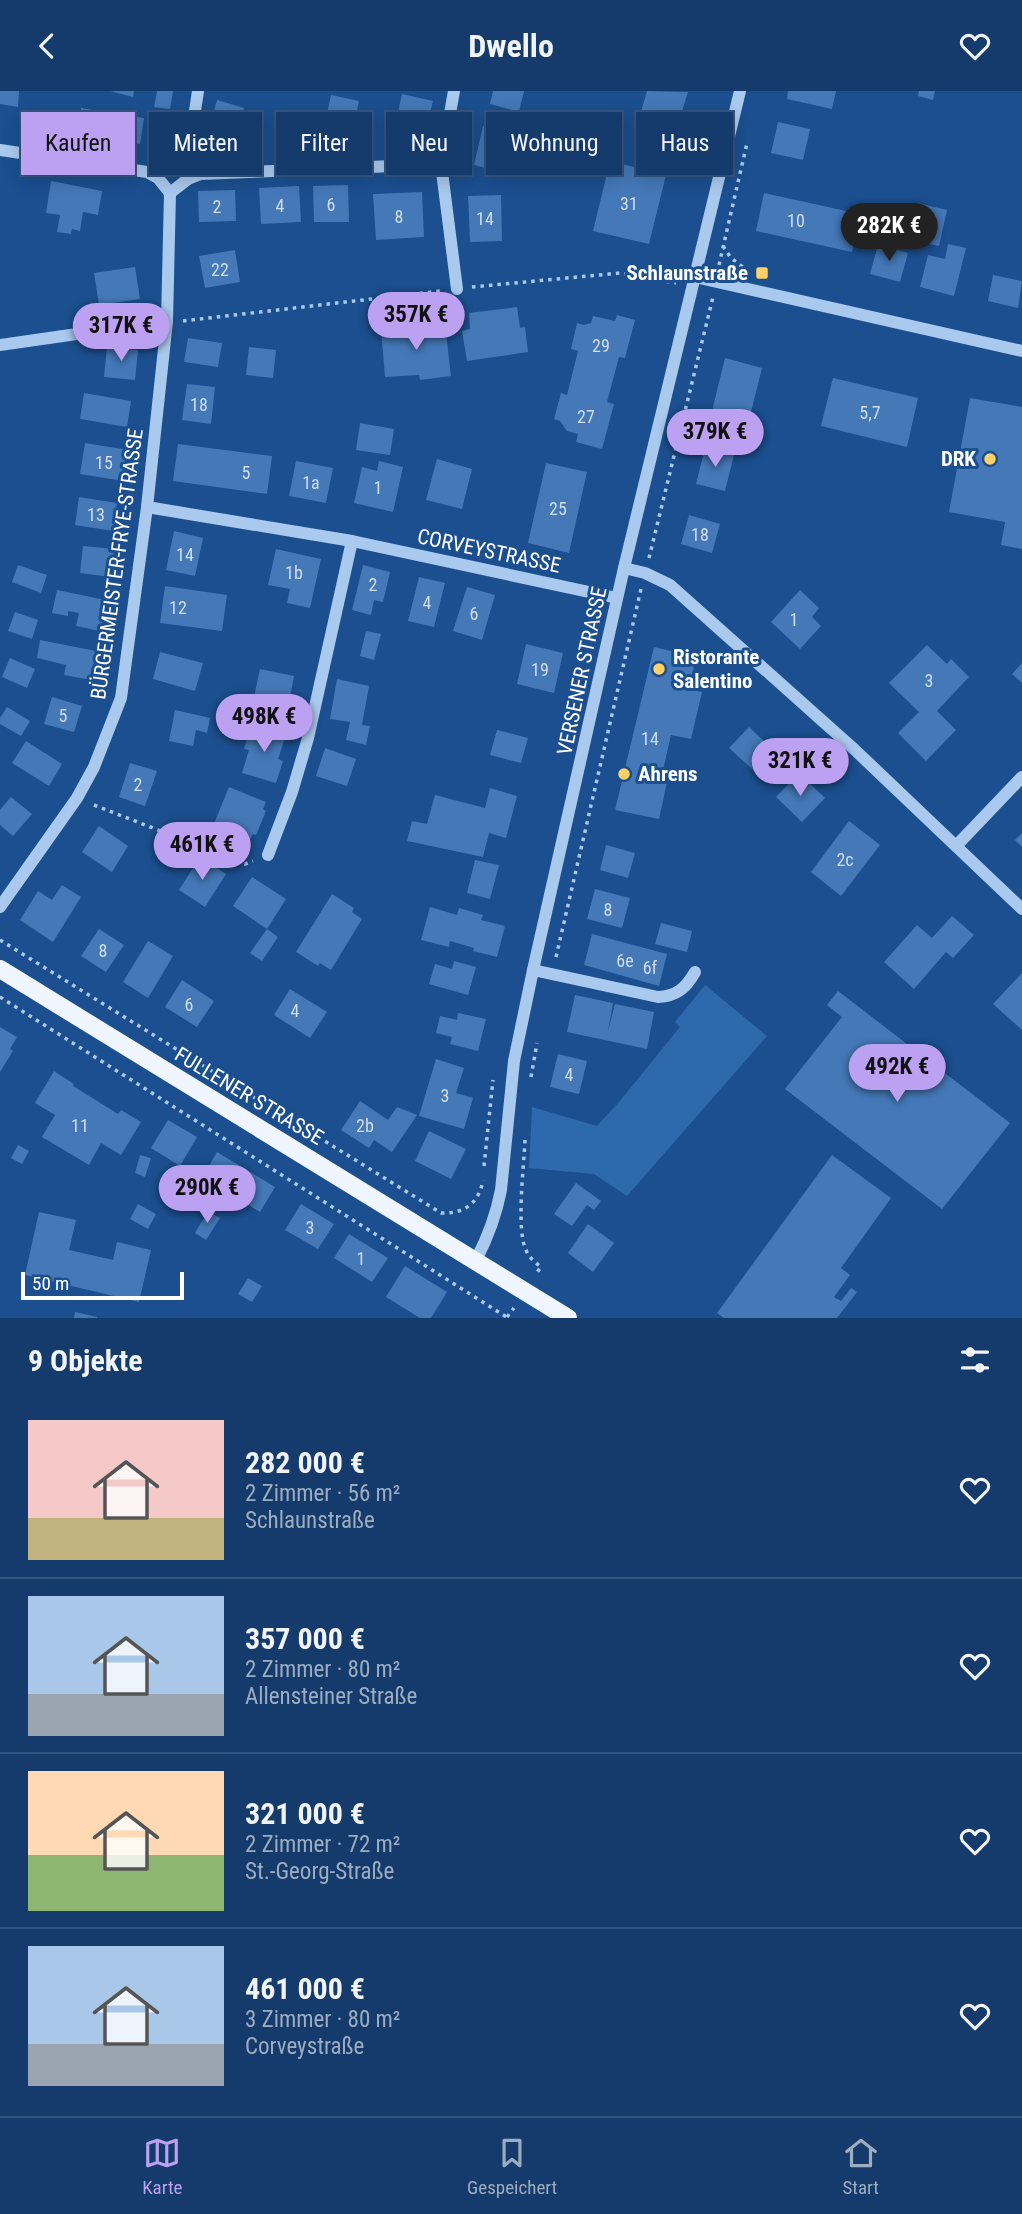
<!DOCTYPE html>
<html lang="de">
<meta charset="utf-8">
<style>
body{margin:0;font-family:"Roboto Condensed",sans-serif;background:#214673;color:#f1f3f6;height:100vh;display:flex;flex-direction:column;font-size:26px;white-space:nowrap}
*{box-sizing:border-box;margin:0}
p{font-size:23px;color:#9dadc1}
.icon{flex:none;width:38px;height:38px;fill:none;stroke:currentColor;stroke-width:2;stroke-linecap:round;stroke-linejoin:round}
.map{position:relative;height:1227px;overflow:hidden}
.details{display:flex;flex-direction:column;background:#143b6b;flex:1}
.details>*{flex:none}
.hud{position:absolute;left:21px;top:21px;width:980px;height:63px;display:flex;gap:14px}
.scale{position:absolute;left:21px;bottom:18px;width:163px;box-sizing:border-box;padding-left:7px;border:4px solid #fff;border-top:0;font-size:19px;line-height:24px;white-space:nowrap;color:#fff;-webkit-text-stroke:5px #1b4f8f;paint-order:stroke}
.price{position:absolute;translate:-50% -60px;padding:0 16px;border-radius:24px;background:#bca0f2;color:#111;font-size:23px;line-height:46px;filter:drop-shadow(0 2px 4px #0008)}
.price::after{content:'';position:absolute;left:50%;top:42px;width:21px;height:16px;margin-left:-10px;background:inherit;clip-path:polygon(0 0,100% 0,50% 100%)}
.price.current{background:#222;color:#fff}
ul{padding:0;list-style:none}
li{display:flex;align-items:center;gap:21px;height:175px;padding:0 28px}
li+li{border-top:2px solid #33557e}
li span{display:grid;place-items:center;flex:none;width:196px;height:140px;border-radius:0px;color:#555}
li>.icon{margin-inline-start:auto}
span .icon{width:84px;height:84px;fill:#fffc;stroke-width:1}
li b{font-size:30px}
h2{display:flex;justify-content:space-between;align-items:center;height:84px;padding:0 28px;font-size:30px}
.tag{padding:0 24px;border-radius:0px;background:#143b6b;box-shadow:0 4px 18px #0003,0 0 0 2px #33557e;font-size:24px;line-height:63px}
.tag.current{background:#bca0f2;color:#111}
header{display:flex;justify-content:space-between;align-items:center;height:91px;padding:0 28px;background:#143b6b;font-size:32px;font-weight:700}
.tab-bar{display:flex;justify-content:space-around;align-items:center;height:98px;border-top:2px solid #33557e;background:#143b6b;font-size:19px;color:#9dadc1}
.tab-bar a{display:grid;justify-items:center;gap:4px}
.tab-bar .current{color:#bca0f2}
.map>svg:first-child{display:block}
.green{fill:#2e69ad}
.building{fill:#4478b7}
.lines{fill:none;stroke-linecap:round;stroke-linejoin:round}
.path{stroke:#a9c9ee;stroke-width:3.5;stroke-dasharray:3.5 5;stroke-linecap:butt}
.minor{stroke:#a9c9ee;stroke-width:12}
.major{stroke:#f0f6ff;stroke-width:18}
.poi-dot{fill:#ffd166;stroke:#1b4f8f;stroke-width:2.5}
.labels{text-anchor:middle;dominant-baseline:central;stroke-width:6;stroke-linejoin:round;paint-order:stroke}
.number-label{font-size:18px;fill:#d0dded}
.poi-label{font-size:21px;font-weight:bold;fill:#fff;stroke:#1b4f8f;text-anchor:end}
.street-label{font-size:21px;fill:#fff;stroke:#1b4f8f}
</style>
<header><svg class="icon" aria-label="back" viewBox="0 0 24 24"><path d="M15 5l-7 7 7 7"/></svg>Dwello<svg class="icon" aria-label="heart" viewBox="0 0 24 24"><path d="M12 20l-8-8c-3-5 5-10 8-4 3-6 11-1 8 4z"/></svg></header>
<div class="map">
<svg width="1022" height="1227" viewBox="0 0 1022 1227">
<rect width="100%" height="100%" fill="#1b4f8f"/>
<polygon class="green" points="705,894 767,945 627,1105 594,1083 529,1077 532,1016 597,1035 619,1011 680,936 675,931"/>
<g class="building">
<polygon points="0,0 19,0 18,16 0,13"/>
<polygon points="110,0 134,0 133,6"/>
<polygon points="157,0 173,0 170,18 154,16"/>
<polygon points="493,0 524,0 519,21 490,13"/>
<polygon points="647,0 688,1 673,49 636,38"/>
<polygon points="788,0 836,0 832,18 787,8"/>
<polygon points="919,0 935,0 933,9 918,5"/>
<polygon points="402,3 433,10 424,46 394,39"/>
<polygon points="331,4 359,10 350,53 322,47"/>
<polygon points="217,9 244,17 235,48 208,41"/>
<polygon points="81,17 144,27 140,53 77,43"/>
<polygon points="778,31 810,38 803,69 771,62"/>
<polygon points="483,35 510,41 501,81 474,74"/>
<polygon points="610,70 666,84 649,153 593,140"/>
<polygon points="51,90 102,100 98,124 83,121 80,140 72,138 71,143 57,141 60,124 46,122"/>
<polygon points="348,94 349,131 314,131 313,95"/>
<polygon points="299,95 301,131 261,133 259,97"/>
<polygon points="235,99 236,130 199,131 198,100"/>
<polygon points="422,101 424,146 376,149 373,103"/>
<polygon points="764,102 860,123 852,161 756,140"/>
<polygon points="501,104 502,150 470,151 468,105"/>
<polygon points="918,112 947,119 939,155 911,149"/>
<polygon points="948,153 966,157 954,205 920,196 928,164 945,168"/>
<polygon points="878,154 908,162 900,191 870,183"/>
<polygon points="235,159 240,191 205,197 199,165"/>
<polygon points="135,176 140,208 99,214 94,182"/>
<polygon points="993,184 1022,190 1018,217 988,210"/>
<polygon points="517,216 520,237 525,236 528,261 467,270 462,240 470,238 469,222"/>
<polygon points="617,224 635,229 625,267 619,266 607,311 614,313 602,358 576,351 578,343 567,340 560,330 554,328 561,302 567,304 578,260 571,258 577,232 584,234 591,232 593,225 615,230"/>
<polygon points="445,233 451,285 420,289 419,284 385,286 381,237 415,235 414,237"/>
<polygon points="188,247 222,252 218,276 184,271"/>
<polygon points="107,256 138,259 135,289 104,286"/>
<polygon points="249,256 276,259 273,287 246,284"/>
<polygon points="725,267 762,277 749,329 712,320"/>
<polygon points="833,287 918,307 907,356 821,335"/>
<polygon points="187,293 215,296 211,333 182,329"/>
<polygon points="84,302 131,310 127,336 80,328"/>
<polygon points="970,307 1022,316 1022,458 1001,454 1005,431 949,421"/>
<polygon points="360,332 394,338 390,364 356,359"/>
<polygon points="85,352 128,359 123,390 80,383"/>
<polygon points="178,353 272,365 267,403 173,390"/>
<polygon points="705,357 734,364 725,400 696,393"/>
<polygon points="437,368 472,378 462,418 426,409"/>
<polygon points="296,370 333,377 326,412 289,405"/>
<polygon points="379,370 403,376 393,421 354,412 362,376 377,380"/>
<polygon points="546,372 587,381 569,462 528,452"/>
<polygon points="79,406 117,412 113,440 75,434"/>
<polygon points="689,424 720,433 712,462 681,453"/>
<polygon points="174,440 203,447 195,485 166,479"/>
<polygon points="83,455 114,458 111,486 80,482"/>
<polygon points="276,458 321,468 310,517 287,512 290,498 268,494"/>
<polygon points="18,474 47,484 41,502 12,491"/>
<polygon points="363,474 390,481 383,511 374,509 371,524 352,519"/>
<polygon points="419,486 445,492 434,536 408,530"/>
<polygon points="165,495 227,504 222,540 160,532"/>
<polygon points="467,496 495,504 482,549 453,540"/>
<polygon points="57,499 110,510 104,541 76,535 79,522 68,520 68,525 52,522"/>
<polygon points="800,499 819,517 812,526 821,535 800,558 771,531"/>
<polygon points="15,521 38,529 32,548 8,540"/>
<polygon points="366,540 381,543 374,569 360,565"/>
<polygon points="40,549 96,560 91,589 64,584 66,574 37,567"/>
<polygon points="526,553 563,562 554,602 517,593"/>
<polygon points="927,554 947,573 951,568 969,586 937,620 956,639 926,670 898,642 919,621 889,592"/>
<polygon points="654,556 696,566 689,598 702,601 691,648 671,644 663,679 669,682 659,728 615,719"/>
<polygon points="160,561 203,572 195,600 153,588"/>
<polygon points="10,567 35,578 27,597 2,586"/>
<polygon points="1022,572 1022,592 1012,583"/>
<polygon points="260,578 294,585 286,627 251,620"/>
<polygon points="337,588 369,595 362,634 370,635 366,654 346,649 350,631 330,628"/>
<polygon points="52,606 82,615 74,641 44,633"/>
<polygon points="7,616 30,630 21,645 0,633 0,627"/>
<polygon points="175,619 210,627 207,642 196,639 193,655 169,650"/>
<polygon points="251,634 286,644 278,668 283,670 276,692 242,682 249,659 244,658"/>
<polygon points="749,636 782,667 763,688 729,657"/>
<polygon points="497,639 528,647 521,672 490,664"/>
<polygon points="26,650 62,673 49,695 12,672"/>
<polygon points="325,657 356,668 347,695 316,685"/>
<polygon points="130,672 157,680 145,715 119,706"/>
<polygon points="799,682 825,707 802,731 776,706"/>
<polygon points="229,696 266,711 263,718 266,720 256,744 253,743 247,755 211,740"/>
<polygon points="490,697 517,705 506,747 489,742 483,766 407,750 412,730 427,733 435,704 485,717"/>
<polygon points="11,706 32,723 13,745 0,734 0,719"/>
<polygon points="849,730 880,754 841,805 811,781"/>
<polygon points="99,735 128,755 112,781 82,761"/>
<polygon points="1022,742 1022,756 1015,749"/>
<polygon points="606,754 635,762 628,787 600,779"/>
<polygon points="200,766 226,783 205,816 179,799"/>
<polygon points="475,769 499,774 490,808 467,802"/>
<polygon points="252,786 286,808 267,838 233,815"/>
<polygon points="62,794 81,806 53,851 20,829 38,800 52,809"/>
<polygon points="595,798 630,807 622,837 587,828"/>
<polygon points="332,803 354,817 352,821 362,828 331,879 320,872 318,875 296,861"/>
<polygon points="430,816 457,824 459,817 483,824 481,829 505,835 497,866 473,860 474,857 450,850 449,856 421,849"/>
<polygon points="952,825 974,844 953,867 946,861 914,898 884,871 917,834 932,847"/>
<polygon points="661,832 692,840 687,861 655,853"/>
<polygon points="99,838 124,854 106,881 81,865"/>
<polygon points="267,838 278,846 262,870 250,862"/>
<polygon points="592,843 667,863 659,895 584,874"/>
<polygon points="148,850 173,865 148,907 123,891"/>
<polygon points="454,870 476,876 468,904 429,893 435,873 452,878"/>
<polygon points="1022,882 1022,939 993,913"/>
<polygon points="182,889 214,910 197,936 165,916"/>
<polygon points="290,898 327,921 310,947 274,924"/>
<polygon points="838,900 1010,1032 942,1118 785,998 842,926 827,914"/>
<polygon points="575,904 613,912 608,940 615,913 654,921 647,958 567,941"/>
<polygon points="458,922 486,928 478,960 450,953 452,946 436,942 440,925 457,929"/>
<polygon points="0,936 17,946 10,958 13,960 0,981"/>
<polygon points="558,963 587,970 579,1003 550,996"/>
<polygon points="436,968 464,977 456,1002 473,1007 464,1038 419,1025"/>
<polygon points="54,980 74,993 73,995 118,1023 121,1019 141,1031 121,1064 101,1052 89,1074 42,1046 55,1024 35,1012"/>
<polygon points="360,1010 388,1029 397,1016 417,1024 392,1061 374,1049 369,1057 341,1039"/>
<polygon points="168,1029 197,1046 180,1075 151,1057"/>
<polygon points="429,1040 466,1058 451,1088 415,1070"/>
<polygon points="18,1054 29,1060 22,1073 11,1067"/>
<polygon points="217,1061 275,1096 260,1121 239,1108 236,1114 206,1095 215,1080 209,1075"/>
<polygon points="140,1064 151,1067 145,1086 135,1082"/>
<polygon points="832,1064 891,1107 841,1177 850,1184 834,1206 841,1210 851,1197 857,1201 837,1227 724,1227 717,1222"/>
<polygon points="576,1092 601,1110 594,1119 587,1114 572,1135 554,1123"/>
<polygon points="138,1113 156,1123 148,1138 130,1128"/>
<polygon points="301,1113 334,1133 318,1158 285,1139"/>
<polygon points="208,1120 220,1127 206,1149 195,1142"/>
<polygon points="39,1121 76,1129 69,1159 113,1169 117,1151 151,1159 139,1211 25,1184"/>
<polygon points="588,1133 614,1152 593,1181 568,1162"/>
<polygon points="349,1143 388,1167 372,1191 334,1167"/>
<polygon points="405,1175 447,1201 431,1227 420,1227 386,1206"/>
<polygon points="248,1187 262,1195 252,1211 238,1203"/>
<polygon points="75,1221 97,1226 97,1227 74,1227"/>
</g>
<g class="lines">
<g class="path">
<polyline points="723,155 731,167 744,177"/>
<polyline points="719,174 747,52"/>
<polyline points="472,196 620,182 676,192"/>
<polyline points="183,230 440,200"/>
<polyline points="649,467 713,206"/>
<polyline points="94,714 245,773 253,770"/>
<path d="M0 849 441 1122C463 1123 479 1113 483 1089"/>
<polyline points="556,866 641,498"/>
<polyline points="0,906 508,1227"/>
<polyline points="531,986 537,952"/>
<path d="M525 1049C524 1074 516 1139 526 1159 529 1167 535 1171 541 1176L535 1184"/>
<polyline points="484,1075 493,989"/>
<polyline points="507,1226 514,1217"/>
</g>
<g class="minor">
<polyline points="0,59 147,81 158,87 170,102"/>
<polyline points="441,73 454,0"/>
<polyline points="188,88 187,72 198,0"/>
<polyline points="170,102 188,88 201,83 441,73 457,198"/>
<polyline points="695,186 1022,260"/>
<polyline points="0,254 167,230"/>
<polyline points="147,416 352,450 617,507"/>
<polyline points="624,477 645,482 670,494 855,659 1022,818"/>
<polyline points="957,754 1022,686"/>
<polyline points="268,764 292,701 308,647 352,450"/>
<polyline points="0,816 77,707 94,676 121,607 147,416 167,230 170,102"/>
<path d="M533 879 658 906C677 905 686 897 695 881"/>
<path d="M476 1169C488 1146 496 1125 501 1099L514 970 533 879 624 477 740 0"/>
</g>
<path class="major" d="M0 878C189 995 379 1110 568 1227"/>
</g>
<g class="poi-dot">
<rect x="755" y="175" width="14" height="14" rx="3.5"/>
<circle cx="990" cy="368" r="7"/>
<circle cx="659" cy="578" r="7"/>
<circle cx="624" cy="683" r="7"/>
</g>
<g class="labels">
<g class="number-label">
<text x="629" y="112">31</text>
<text x="331" y="113">6</text>
<text x="280" y="114">4</text>
<text x="217" y="115">2</text>
<text x="399" y="125">8</text>
<text x="485" y="127">14</text>
<text x="796" y="129">10</text>
<text x="220" y="178">22</text>
<text x="601" y="254">29</text>
<text x="199" y="313">18</text>
<text x="870" y="321">5,7</text>
<text x="586" y="325">27</text>
<text x="104" y="371">15</text>
<text x="246" y="381">5</text>
<text x="311" y="391">1a</text>
<text x="378" y="396">1</text>
<text x="558" y="417">25</text>
<text x="96" y="423">13</text>
<text x="700" y="443">18</text>
<text x="185" y="463">14</text>
<text x="294" y="481">1b</text>
<text x="373" y="493">2</text>
<text x="427" y="511">4</text>
<text x="178" y="516">12</text>
<text x="474" y="522">6</text>
<text x="794" y="528">1</text>
<text x="540" y="578">19</text>
<text x="929" y="589">3</text>
<text x="63" y="624">5</text>
<text x="650" y="647">14</text>
<text x="138" y="693">2</text>
<text x="845" y="768">2c</text>
<text x="608" y="818">8</text>
<text x="103" y="859">8</text>
<text x="625" y="869">6e</text>
<text x="650" y="876">6f</text>
<text x="189" y="913">6</text>
<text x="295" y="919">4</text>
<text x="569" y="983">4</text>
<text x="445" y="1004">3</text>
<text x="80" y="1034">11</text>
<text x="365" y="1034">2b</text>
<text x="310" y="1136">3</text>
<text x="361" y="1167">1</text>
</g>
<g class="poi-label">
<text x="748" y="182">Schlaunstraße</text>
<text x="976" y="368">DRK</text>
<text x="673" y="566" text-anchor="start">Ristorante<tspan x="673" dy="24">Salentino</tspan></text>
<text x="638" y="683" text-anchor="start">Ahrens</text>
</g>
<g class="street-label">
<text transform="translate(489 460) rotate(12)">CORVEYSTRASSE</text>
<text transform="translate(117 473) rotate(-82)">BÜRGERMEISTER-FRYE-STRASSE</text>
<text transform="translate(582 580) rotate(-78)">VERSENER STRASSE</text>
<text transform="translate(249 1005) rotate(31)">FULLENER STRASSE</text>
</g>
</g>
</svg>
<div class="scale">50 m</div>
<b class="price current" style="left:889px;top:172px">282K €</b>
<b class="price" style="left:416px;top:261px">357K €</b>
<b class="price" style="left:121px;top:272px">317K €</b>
<b class="price" style="left:715px;top:378px">379K €</b>
<b class="price" style="left:264px;top:663px">498K €</b>
<b class="price" style="left:800px;top:707px">321K €</b>
<b class="price" style="left:202px;top:791px">461K €</b>
<b class="price" style="left:897px;top:1013px">492K €</b>
<b class="price" style="left:207px;top:1134px">290K €</b>
<div class="hud">
<a class="tag current">Kaufen</a>
<a class="tag">Mieten</a>
<a class="tag">Filter</a>
<a class="tag">Neu</a>
<a class="tag">Wohnung</a>
<a class="tag">Haus</a>
</div>
</div>
<section class="details">
<h2>9 Objekte<svg class="icon" aria-label="filters" viewBox="0 0 24 24"><path d="M4 7h16M4 17h16"/><circle cx="9" cy="7" r="2"/><circle cx="15" cy="17" r="2"/></svg></h2>
<ul>
<li><span style="background:linear-gradient(#f6c9c9 70%,#c2b280 0)"><svg class="icon" aria-label="home" viewBox="0 0 24 24"><path d="M3 11l9-7 9 7M6 9v11h12V9"/></svg></span><div><b>282 000 €</b><p>2 Zimmer · 56 m²</p><p>Schlaunstraße</p></div><svg class="icon" aria-label="heart" viewBox="0 0 24 24"><path d="M12 20l-8-8c-3-5 5-10 8-4 3-6 11-1 8 4z"/></svg></li>
<li><span style="background:linear-gradient(#a9c7e8 70%,#9aa5b1 0)"><svg class="icon" aria-label="home" viewBox="0 0 24 24"><path d="M3 11l9-7 9 7M6 9v11h12V9"/></svg></span><div><b>357 000 €</b><p>2 Zimmer · 80 m²</p><p>Allensteiner Straße</p></div><svg class="icon" aria-label="heart" viewBox="0 0 24 24"><path d="M12 20l-8-8c-3-5 5-10 8-4 3-6 11-1 8 4z"/></svg></li>
<li><span style="background:linear-gradient(#ffd9b3 60%,#8fb573 0)"><svg class="icon" aria-label="home" viewBox="0 0 24 24"><path d="M3 11l9-7 9 7M6 9v11h12V9"/></svg></span><div><b>321 000 €</b><p>2 Zimmer · 72 m²</p><p>St.-Georg-Straße</p></div><svg class="icon" aria-label="heart" viewBox="0 0 24 24"><path d="M12 20l-8-8c-3-5 5-10 8-4 3-6 11-1 8 4z"/></svg></li>
<li><span style="background:linear-gradient(#a9c7e8 70%,#9aa5b1 0)"><svg class="icon" aria-label="home" viewBox="0 0 24 24"><path d="M3 11l9-7 9 7M6 9v11h12V9"/></svg></span><div><b>461 000 €</b><p>3 Zimmer · 80 m²</p><p>Corveystraße</p></div><svg class="icon" aria-label="heart" viewBox="0 0 24 24"><path d="M12 20l-8-8c-3-5 5-10 8-4 3-6 11-1 8 4z"/></svg></li>
</ul>
</section>
<nav class="tab-bar">
<a class="current"><svg class="icon" aria-label="map" viewBox="0 0 24 24"><path d="M3 6l6-2 6 2 6-2v14l-6 2-6-2-6 2zM9 4v14M15 6v14"/></svg>Karte</a>
<a><svg class="icon" aria-label="saved" viewBox="0 0 24 24"><path d="M7 4h10v16l-5-4-5 4z"/></svg>Gespeichert</a>
<a><svg class="icon" aria-label="home" viewBox="0 0 24 24"><path d="M3 11l9-7 9 7M6 9v11h12V9"/></svg>Start</a>
</nav>
